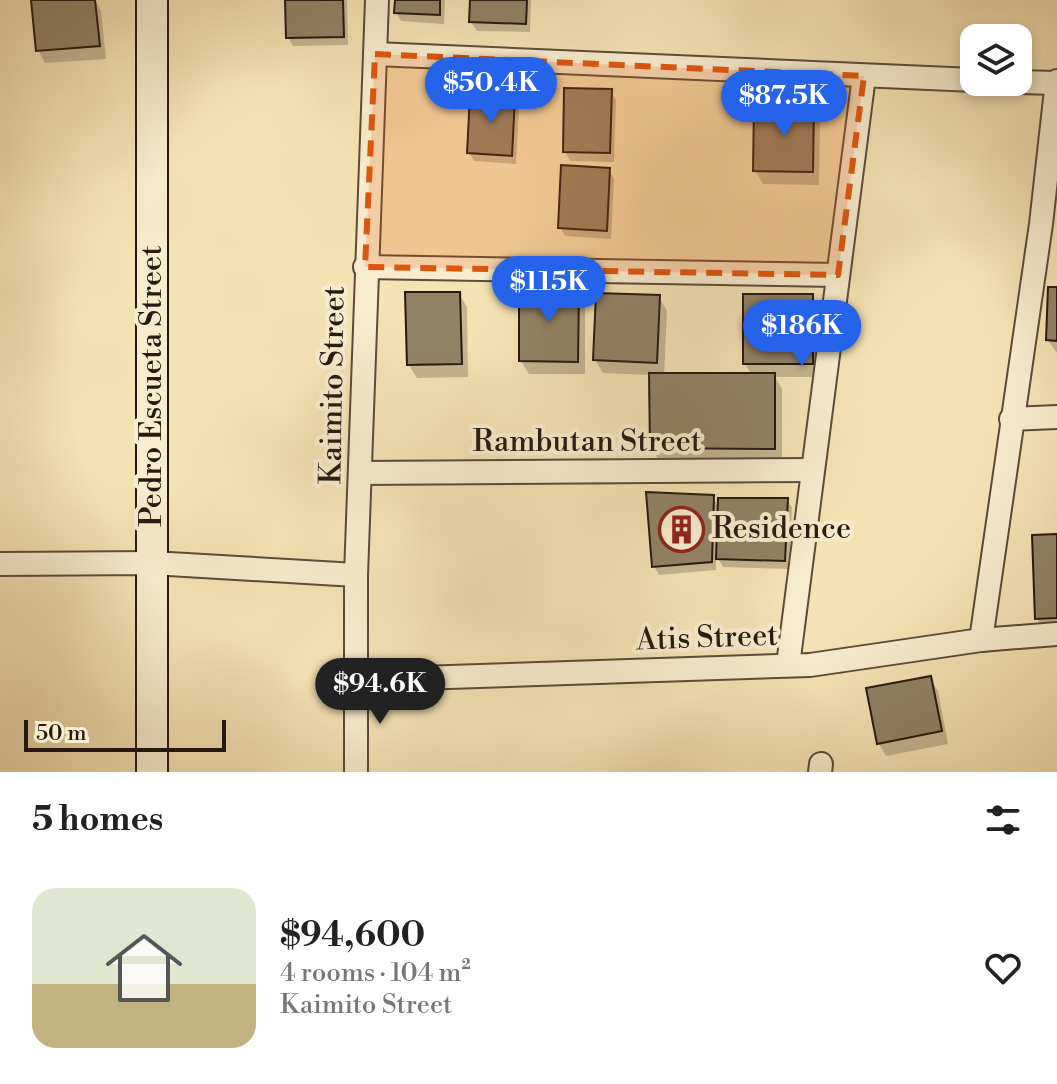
<!DOCTYPE html>
<meta charset="utf-8">
<style>
body{margin:0;font-family:"Libre Bodoni",serif;background:#f2f2f2;color:#222;height:100vh;display:flex;flex-direction:column;font-size:30px;white-space:nowrap}
*{box-sizing:border-box;margin:0}
p{font-size:26px;color:#767676}
.icon{flex:none;width:44px;height:44px;fill:none;stroke:currentColor;stroke-width:2;stroke-linecap:round;stroke-linejoin:round}
.map{position:relative;height:772px;overflow:hidden}
.side{display:flex;flex-direction:column;background:#fff;flex:1}
.side>*{flex:none}
.controls{position:absolute;left:960px;top:24px;display:grid;gap:16px}
.controls a{display:grid;place-items:center;width:72px;height:72px;border-radius:16px;background:#fff;box-shadow:0 4px 12px #0003;font-size:40px}
.scale{position:absolute;left:24px;bottom:20px;width:202px;box-sizing:border-box;padding-left:8px;border:4px solid #271912;border-top:0;font-size:22px;line-height:28px;white-space:nowrap;color:#271912;-webkit-text-stroke:6px #f8ecce;paint-order:stroke}
.price{position:absolute;translate:-50% -68px;padding:0 18px;border-radius:28px;background:#2563eb;color:#fff;font-size:26px;line-height:52px;filter:drop-shadow(0 2px 4px #0008)}
.price::after{content:'';position:absolute;left:50%;top:48px;width:24px;height:18px;margin-left:-12px;background:inherit;clip-path:polygon(0 0,100% 0,50% 100%)}
.price.active{background:#222;color:#fff}
ul{padding:0;list-style:none}
li{display:flex;align-items:center;gap:24px;height:200px;padding:0 32px}
li+li{border-top:2px solid #e0e0e0}
li span{display:grid;place-items:center;flex:none;width:224px;height:160px;border-radius:24px;color:#555}
li>.icon{margin-inline-start:auto}
span .icon{width:96px;height:96px;fill:#fffc;stroke-width:1}
li b{font-size:34px}
h2{display:flex;justify-content:space-between;align-items:center;height:96px;padding:0 32px;font-size:34px}
.map>svg:first-child{display:block}
.shadow{fill:#0003}
.building{fill:#928266;stroke:#271912;stroke-width:2}
.lines{fill:none;stroke-linecap:round;stroke-linejoin:round}
.street-casing{stroke:#5a4b3a;stroke-width:26}
.secondary-casing{stroke:#271912;stroke-width:34}
.street{stroke:#f8ecce;stroke-width:22}
.secondary{stroke:#f8ecce;stroke-width:30}
.marked{fill:#de560c;fill-opacity:0.2;stroke:#de560c;stroke-width:6;stroke-dasharray:16 10;stroke-linejoin:round}
.labels{text-anchor:middle;dominant-baseline:central;stroke-width:8;stroke-linejoin:round;paint-order:stroke}
.street-label{font-size:30px;fill:#271912;stroke:#f8ecce}
.poi-label{font-size:30px;fill:#271912;stroke:#f8ecce;text-anchor:start}
</style>
<div class="map">
<svg width="1057" height="772" viewBox="0 0 1057 772">
<rect width="100%" height="100%" fill="#f5e2b3"/>
<filter id="stains"><feTurbulence type="fractalNoise" baseFrequency=".0025" numOctaves="4"/><feColorMatrix values="0 0 0 0 .2 0 0 0 0 .09 0 0 0 0 .02 0 0 0 .5 -.17"/></filter>
<radialGradient id="worn" r=".72"><stop offset=".6" stop-color="#630" stop-opacity="0"/><stop offset="1" stop-color="#630" stop-opacity=".3"/></radialGradient>
<g class="shadow">
<polygon points="33,0 95,0 101,11 106,59 45,63 38,50"/>
<polygon points="287,0 347,0 348,45 293,46 288,37"/>
<polygon points="397,0 445,0 444,24 401,21 396,12"/>
<polygon points="472,0 531,0 530,32 477,31 471,22"/>
<polygon points="610,91 616,100 614,162 570,161 565,152"/>
<polygon points="514,99 519,108 516,164 474,161 469,152"/>
<polygon points="812,106 820,119 819,185 763,184 755,170"/>
<polygon points="609,170 614,179 611,239 565,236 560,227"/>
<polygon points="577,288 585,302 585,374 529,374 521,361"/>
<polygon points="1057,289 1057,353 1048,340"/>
<polygon points="459,294 467,307 468,377 417,378 409,365"/>
<polygon points="812,296 820,310 820,377 775,377 782,389 782,462 659,461 652,448 651,375 603,373 595,360 659,297 667,311 664,375 752,375 745,364"/>
<polygon points="713,497 720,509 787,500 792,508 789,569 723,567 716,555 716,570 659,575 654,566"/>
<polygon points="1057,536 1057,631 1045,632 1037,618"/>
<polygon points="930,678 938,691 948,744 886,756 879,743"/>
</g>
<g class="building">
<polygon points="31,0 95,0 100,46 36,51"/>
<polygon points="285,0 343,0 344,37 286,38"/>
<polygon points="395,0 440,0 440,15 394,13"/>
<polygon points="470,0 527,0 526,24 469,22"/>
<polygon points="564,88 612,89 610,153 563,152"/>
<polygon points="470,94 515,97 512,156 467,153"/>
<polygon points="754,103 814,104 813,172 753,171"/>
<polygon points="561,165 610,168 607,231 558,228"/>
<polygon points="519,286 579,286 578,362 519,361"/>
<polygon points="1048,287 1057,287 1057,341 1046,340"/>
<polygon points="405,292 460,292 462,364 407,365"/>
<polygon points="596,293 660,295 657,363 593,360"/>
<rect x="743" y="294" width="70" height="70"/>
<polygon points="649,373 775,373 775,449 650,448"/>
<polygon points="646,492 714,495 712,562 652,567"/>
<polygon points="718,498 788,498 785,561 716,559"/>
<polygon points="1057,534 1057,618 1035,619 1032,535"/>
<polygon points="931,676 942,731 877,744 866,688"/>
</g>
<g class="lines">
<defs>
<g id="street">
<polyline points="375,54 974,80"/>
<polyline points="1018,82 1057,83"/>
<polyline points="365,267 838,275"/>
<polyline points="1011,419 1057,417"/>
<polyline points="362,473 811,470"/>
<polyline points="0,564 152,563 356,575"/>
<polyline points="981,640 1041,224 1057,81"/>
<polyline points="788,665 864,76"/>
<polyline points="358,680 810,665 981,640 1057,634"/>
<polyline points="356,772 356,575 377,0"/>
<polyline points="820,772 821,764"/>
</g>
<polyline id="secondary" points="152,772 152,0"/>
</defs>
<use href="#street" class="street-casing"/>
<use href="#secondary" class="secondary-casing"/>
<use href="#street" class="street"/>
<use href="#secondary" class="secondary"/>
</g>
<path class="marked" d="M375 54 864 76 838 275 365 267Z"/>
<defs>
<symbol id="building-ring" viewBox="-11 -11 22 22"><circle r="9.5" fill="#f8ecce" stroke="#8f2418" stroke-width="1.5"/><path d="M-4-6H4V6H1V3H-1V6H-4ZM-2.5-4.3h1.7v1.8h-1.7ZM.8-4.3h1.7v1.8H.8ZM-2.5-1h1.7V.8h-1.7ZM.8-1h1.7V.8H.8Z" fill="#8f2418"/></symbol>
</defs>
<g fill-rule="evenodd">
<use href="#building-ring" x="656" y="504" width="51" height="51"/>
</g>
<g class="labels">
<g class="street-label">
<text transform="translate(333 385) rotate(-89)">Kaimito Street</text>
<text transform="translate(152 386) rotate(-90)">Pedro Escueta Street</text>
<text x="587" y="442">Rambutan Street</text>
<text transform="translate(707 638) rotate(-2)">Atis Street</text>
</g>
<g class="poi-label">
<text x="712" y="529">Residence</text>
</g>
</g>
<rect width="100%" height="100%" filter="url(#stains)"/>
<rect width="100%" height="100%" fill="url(#worn)"/>
</svg>
<div class="controls">
<a><svg class="icon" aria-label="layers" viewBox="0 0 24 24"><path d="M12 4l9 5-9 5-9-5zM3 14l9 5 9-5"/></svg></a>
</div>
<div class="scale">50 m</div>
<b class="price" style="left:491px;top:125px">$50.4K</b>
<b class="price" style="left:784px;top:138px">$87.5K</b>
<b class="price" style="left:549px;top:324px">$115K</b>
<b class="price" style="left:802px;top:368px">$186K</b>
<b class="price active" style="left:380px;top:726px">$94.6K</b>
</div>
<section class="side">
<h2>5 homes<svg class="icon" aria-label="filters" viewBox="0 0 24 24"><path d="M4 7h16M4 17h16"/><circle cx="9" cy="7" r="2"/><circle cx="15" cy="17" r="2"/></svg></h2>
<ul>
<li><span style="background:linear-gradient(#dfe7d0 60%,#c2b280 0)"><svg class="icon" aria-label="home" viewBox="0 0 24 24"><path d="M3 11l9-7 9 7M6 9v11h12V9"/></svg></span><div><b>$94,600</b><p>4 rooms · 104 m²</p><p>Kaimito Street</p></div><svg class="icon" aria-label="heart" viewBox="0 0 24 24"><path d="M12 20l-8-8c-3-5 5-10 8-4 3-6 11-1 8 4z"/></svg></li>
</ul>
</section>
